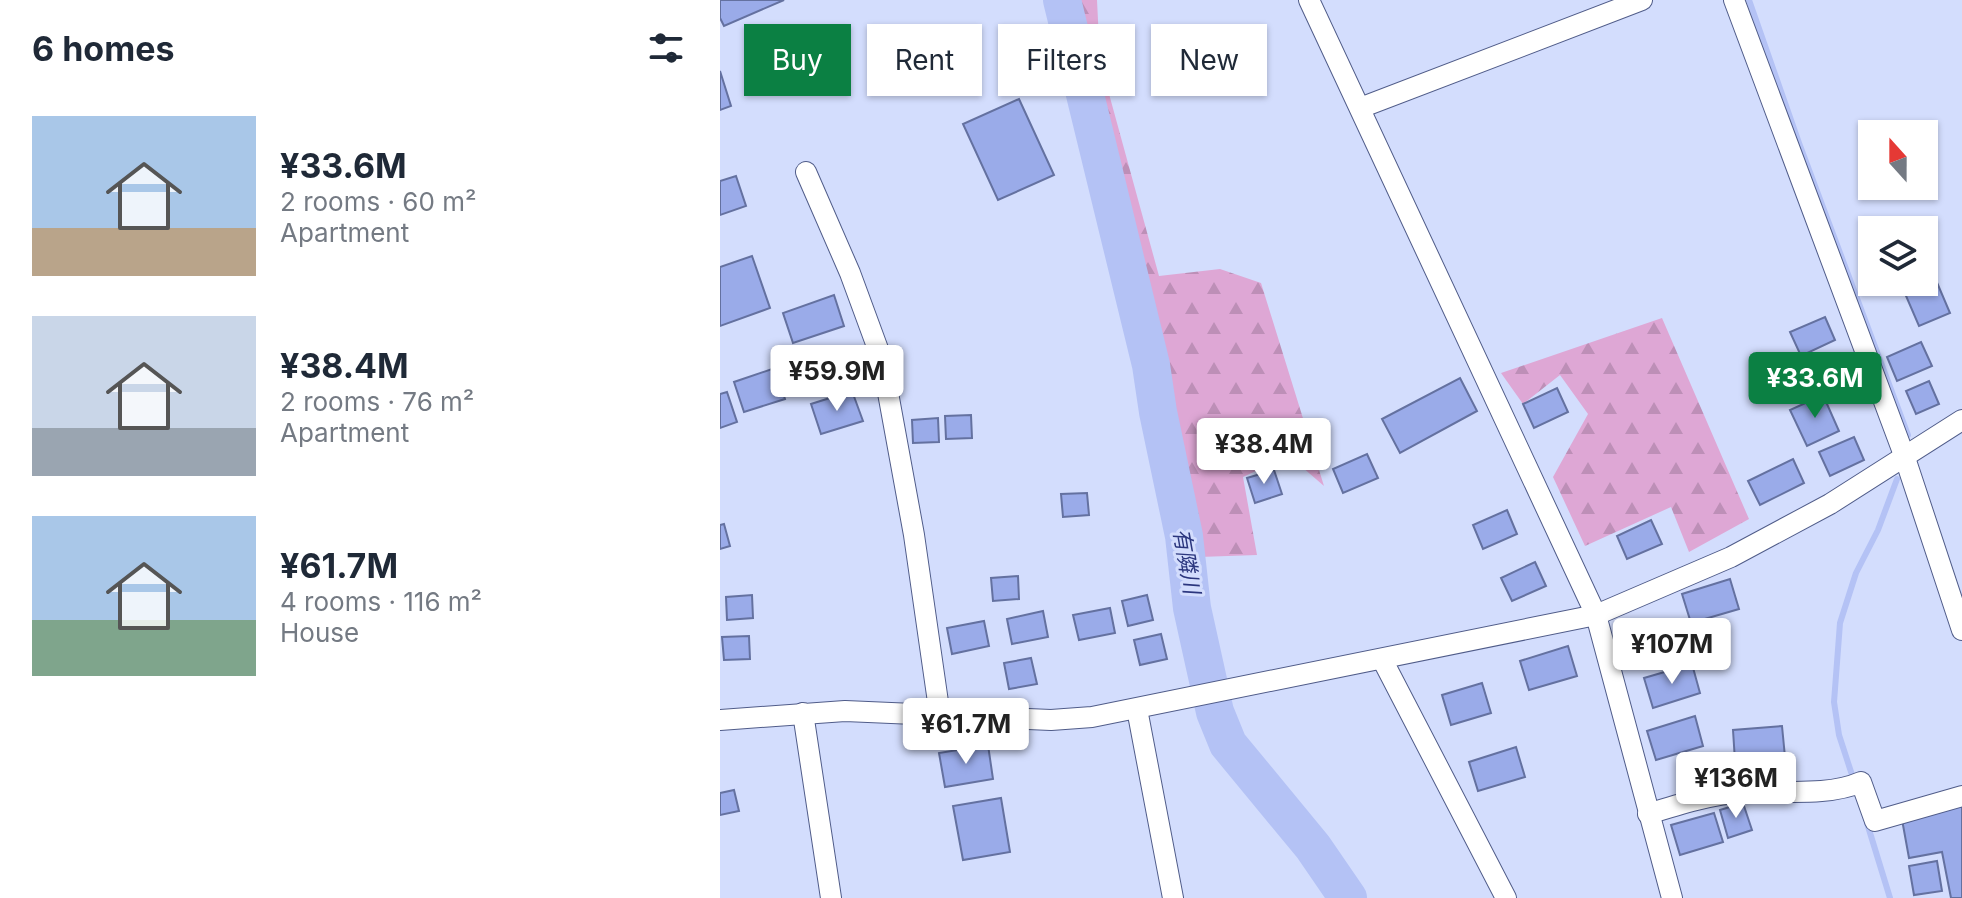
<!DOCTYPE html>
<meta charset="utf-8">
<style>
body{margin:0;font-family:Inter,"Noto Sans JP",sans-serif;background:#f2f2f3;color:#1f2937;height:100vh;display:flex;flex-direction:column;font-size:30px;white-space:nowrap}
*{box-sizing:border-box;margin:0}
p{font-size:26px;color:#747a83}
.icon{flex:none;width:44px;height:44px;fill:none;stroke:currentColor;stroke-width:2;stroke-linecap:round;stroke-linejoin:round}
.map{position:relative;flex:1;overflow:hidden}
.drawer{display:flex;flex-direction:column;background:#fff;width:720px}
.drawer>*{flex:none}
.hud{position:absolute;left:24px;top:24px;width:760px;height:72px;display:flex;gap:16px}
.needle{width:52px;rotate:339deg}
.controls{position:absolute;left:1138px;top:120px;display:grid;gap:16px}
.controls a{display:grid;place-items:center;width:80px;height:80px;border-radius:0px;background:#fff;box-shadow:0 2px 6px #0004;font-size:40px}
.price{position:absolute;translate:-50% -68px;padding:0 18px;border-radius:8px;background:#fff;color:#222;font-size:26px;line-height:52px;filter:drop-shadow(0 2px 4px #0008)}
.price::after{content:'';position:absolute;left:50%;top:48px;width:24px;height:18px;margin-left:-12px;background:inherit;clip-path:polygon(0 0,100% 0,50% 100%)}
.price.selected{background:#0b8043;color:#fff}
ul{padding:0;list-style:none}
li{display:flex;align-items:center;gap:24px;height:200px;padding:0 32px}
li span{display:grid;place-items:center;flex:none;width:224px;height:160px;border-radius:0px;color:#555}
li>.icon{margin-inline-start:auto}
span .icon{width:96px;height:96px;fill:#fffc;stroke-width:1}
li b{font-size:34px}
h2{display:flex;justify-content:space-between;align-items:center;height:96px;padding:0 32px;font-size:34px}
.tag{padding:0 28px;border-radius:0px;background:#fff;box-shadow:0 2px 6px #0004;font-size:28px;line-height:72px}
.tag.selected{background:#0b8043;color:#fff}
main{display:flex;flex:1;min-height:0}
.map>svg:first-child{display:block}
.forest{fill:url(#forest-firs)}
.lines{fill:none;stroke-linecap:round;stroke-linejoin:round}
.stream{stroke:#b4c2f5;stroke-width:6}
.river{stroke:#b4c2f5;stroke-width:38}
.building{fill:#9aabe9;stroke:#6471a0;stroke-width:2}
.street-casing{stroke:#505c89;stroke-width:22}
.street{stroke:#fff;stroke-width:20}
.labels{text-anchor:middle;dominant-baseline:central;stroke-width:6;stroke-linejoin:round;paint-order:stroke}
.water-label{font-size:22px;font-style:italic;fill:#2b367e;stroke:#d3ddfd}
</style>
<main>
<section class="drawer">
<h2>6 homes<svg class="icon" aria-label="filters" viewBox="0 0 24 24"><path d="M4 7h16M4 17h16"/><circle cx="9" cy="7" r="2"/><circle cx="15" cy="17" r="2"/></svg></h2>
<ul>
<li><span style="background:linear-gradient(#a9c7e8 70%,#b9a48a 0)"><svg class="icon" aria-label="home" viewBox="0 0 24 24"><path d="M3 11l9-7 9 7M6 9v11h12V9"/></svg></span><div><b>¥33.6M</b><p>2 rooms · 60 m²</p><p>Apartment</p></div></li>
<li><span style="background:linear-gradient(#c9d6e8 70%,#9aa5b1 0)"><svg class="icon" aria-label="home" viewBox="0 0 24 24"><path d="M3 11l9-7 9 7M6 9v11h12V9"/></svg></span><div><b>¥38.4M</b><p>2 rooms · 76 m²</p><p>Apartment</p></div></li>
<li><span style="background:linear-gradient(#a9c7e8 65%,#7fa58c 0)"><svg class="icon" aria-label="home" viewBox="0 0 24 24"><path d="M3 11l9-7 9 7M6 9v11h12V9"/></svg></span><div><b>¥61.7M</b><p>4 rooms · 116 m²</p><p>House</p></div></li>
</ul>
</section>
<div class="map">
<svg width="1242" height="898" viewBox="0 0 1242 898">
<defs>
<pattern id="forest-firs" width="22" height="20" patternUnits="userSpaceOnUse" patternTransform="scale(2)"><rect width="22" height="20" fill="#dea7d5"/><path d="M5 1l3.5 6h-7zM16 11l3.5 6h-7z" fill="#bd8fb7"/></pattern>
</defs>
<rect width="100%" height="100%" fill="#d3ddfd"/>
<g class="forest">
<polygon points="352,0 377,0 380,61 439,276 500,269 541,283 604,486 582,467 562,459 523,477 537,555 479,557 390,153"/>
<polygon points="942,318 1029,519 969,552 951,507 865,546 833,477 868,414 840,375 803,404 781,373"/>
</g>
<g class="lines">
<g class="stream">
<polyline points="1029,0 1079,143 1188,435"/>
<polyline points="1134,781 1119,735 1114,702 1120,623 1136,573 1158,530 1177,479"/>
<polyline points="1147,823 1170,898"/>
</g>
<polyline class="river" points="342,0 431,365 438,412 464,536 472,608 495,712 508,744 593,847 628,898"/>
</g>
<g class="building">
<polygon points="0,0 64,0 4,26 0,18"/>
<polygon points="0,71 11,106 0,110"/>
<polygon points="299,99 334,175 278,200 243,124"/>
<polygon points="16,176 26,206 0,215 0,181"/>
<polygon points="1204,252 1230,313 1199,326 1180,282 1204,282"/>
<polygon points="32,256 50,308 0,326 0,267"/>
<polygon points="114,295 124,326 73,343 63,313"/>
<polygon points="1105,317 1115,340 1081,356 1070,332"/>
<polygon points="1201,342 1212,366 1177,381 1167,357"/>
<polygon points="55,368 65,399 24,412 14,382"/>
<polygon points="740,378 757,411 680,453 662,419"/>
<polygon points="1209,381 1219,404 1196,414 1186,391"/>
<polygon points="837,388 848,412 814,428 803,404"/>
<polygon points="132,391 143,421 101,434 91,404"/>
<polygon points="7,392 17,422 0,428 0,394"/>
<polygon points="1103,395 1119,431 1087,446 1070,410"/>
<polygon points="251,415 252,438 226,439 225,416"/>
<polygon points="218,418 219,442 193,443 192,420"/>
<polygon points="1134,437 1144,460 1110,476 1099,452"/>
<polygon points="647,454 658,478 623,493 613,469"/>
<polygon points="1073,459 1084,483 1040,505 1028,481"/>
<polygon points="554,470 562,494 535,503 527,478"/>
<polygon points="367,493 369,515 343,517 341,494"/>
<polygon points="787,510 797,534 763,549 753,525"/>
<polygon points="931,520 942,544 907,559 897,536"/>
<polygon points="4,524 10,546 0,549 0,525"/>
<polygon points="815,562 826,586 792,601 781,578"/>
<polygon points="298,576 299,599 273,601 271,578"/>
<polygon points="1010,579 1019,609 971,623 962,594"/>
<polygon points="32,595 33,618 7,620 6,597"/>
<polygon points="427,595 433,620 408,626 402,601"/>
<polygon points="390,608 395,633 359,640 353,615"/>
<polygon points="323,611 328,637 292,644 287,619"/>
<polygon points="264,621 269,646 232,654 227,628"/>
<polygon points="441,634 447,659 420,665 414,640"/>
<polygon points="29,636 30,659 4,660 2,637"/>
<polygon points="848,646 857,676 809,690 800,661"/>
<polygon points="311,658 317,684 289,689 284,663"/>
<polygon points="972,664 980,693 933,708 924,678"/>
<polygon points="762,683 771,713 731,725 722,695"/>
<polygon points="975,716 983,746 936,760 927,731"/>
<polygon points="1062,726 1065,757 1015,761 1013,730"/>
<polygon points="268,745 273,779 225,787 219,753"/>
<polygon points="796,747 805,777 758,791 749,762"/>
<polygon points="14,790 19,811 0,815 0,793"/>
<polygon points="281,798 290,852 243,860 233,806"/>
<polygon points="1242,802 1242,898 1231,898 1222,852 1189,858 1181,814"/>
<polygon points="1023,803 1032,830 1008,838 1000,810"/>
<polygon points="994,813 1003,842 960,855 951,825"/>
<polygon points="1217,861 1222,891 1194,895 1189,866"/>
</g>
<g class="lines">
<defs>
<g id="street">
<polyline points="589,0 876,615 952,898"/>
<polyline points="1014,0 1184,455 1242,630"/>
<polyline points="640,108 922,0"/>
<polyline points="86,172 130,273 162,360 194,535 220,716"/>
<polyline points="662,659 786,898"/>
<polyline points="417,709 453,898"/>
<polyline points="83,713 111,898"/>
<polyline points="0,720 125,711 331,720 372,717 876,615 1011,557 1110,504 1242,420"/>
<path d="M928 814C960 804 992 794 1025 792 1062 790 1107 797 1141 782L1155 821 1242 796"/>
</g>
</defs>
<use href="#street" class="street-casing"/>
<use href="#street" class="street"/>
</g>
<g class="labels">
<g class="water-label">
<text transform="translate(467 561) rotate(80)">有隣川</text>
</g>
</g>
</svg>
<div class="controls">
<a><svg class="needle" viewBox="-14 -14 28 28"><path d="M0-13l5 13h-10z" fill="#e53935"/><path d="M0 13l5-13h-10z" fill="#747a83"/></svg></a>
<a><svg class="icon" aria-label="layers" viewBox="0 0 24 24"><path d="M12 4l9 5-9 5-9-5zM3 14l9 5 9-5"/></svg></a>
</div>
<b class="price" style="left:117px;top:413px">¥59.9M</b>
<b class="price selected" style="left:1095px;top:420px">¥33.6M</b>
<b class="price" style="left:544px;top:486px">¥38.4M</b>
<b class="price" style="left:952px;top:686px">¥107M</b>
<b class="price" style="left:246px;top:766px">¥61.7M</b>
<b class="price" style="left:1016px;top:820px">¥136M</b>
<div class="hud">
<a class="tag selected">Buy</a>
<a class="tag">Rent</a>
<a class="tag">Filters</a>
<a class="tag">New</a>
</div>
</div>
</main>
